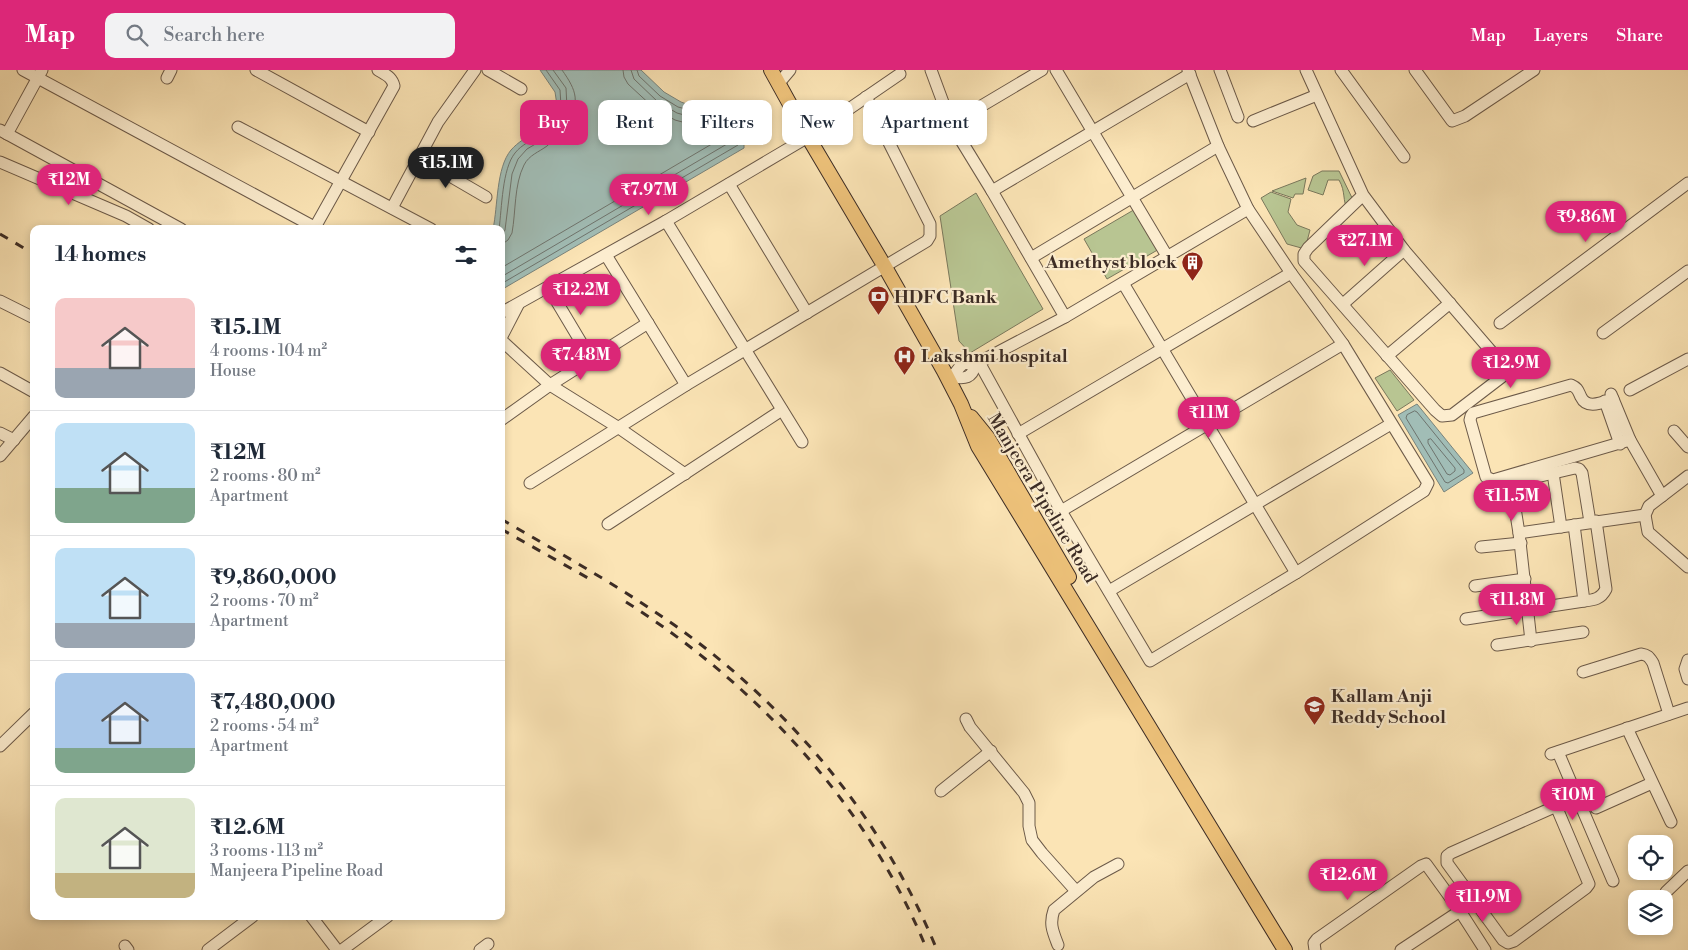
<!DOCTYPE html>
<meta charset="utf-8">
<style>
body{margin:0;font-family:"Libre Bodoni",serif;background:#f2f2f3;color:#1f2937;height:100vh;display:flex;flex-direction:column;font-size:19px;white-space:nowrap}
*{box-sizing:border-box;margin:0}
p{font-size:16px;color:#747a83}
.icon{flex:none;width:28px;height:28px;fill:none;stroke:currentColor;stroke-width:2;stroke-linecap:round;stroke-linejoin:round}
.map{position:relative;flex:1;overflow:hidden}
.sheet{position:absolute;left:30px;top:155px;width:475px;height:695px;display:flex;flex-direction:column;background:#fff;border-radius:10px;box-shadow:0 2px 8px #0003}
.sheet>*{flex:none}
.guide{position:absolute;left:520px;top:30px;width:475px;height:45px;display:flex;gap:10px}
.buttons{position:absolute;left:1628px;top:765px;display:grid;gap:10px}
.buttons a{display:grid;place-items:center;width:45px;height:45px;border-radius:10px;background:#fff;box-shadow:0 2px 8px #0003;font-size:25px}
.price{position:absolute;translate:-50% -42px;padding:0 11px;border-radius:18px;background:#db2777;color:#fff;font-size:16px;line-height:32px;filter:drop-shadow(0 1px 2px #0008)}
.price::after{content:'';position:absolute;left:50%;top:30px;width:15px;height:11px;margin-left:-8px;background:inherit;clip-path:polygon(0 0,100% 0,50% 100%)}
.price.current{background:#222;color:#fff}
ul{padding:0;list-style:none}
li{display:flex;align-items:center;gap:15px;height:125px;padding:0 25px}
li+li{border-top:1px solid #e0e1e3}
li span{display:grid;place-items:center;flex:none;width:140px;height:100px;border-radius:10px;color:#555}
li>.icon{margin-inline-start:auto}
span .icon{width:60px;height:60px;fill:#fffc;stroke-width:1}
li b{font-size:21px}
h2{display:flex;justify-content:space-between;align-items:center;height:60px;padding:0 25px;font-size:21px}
.pill{padding:0 18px;border-radius:10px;background:#fff;box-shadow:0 2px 8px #0003;font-size:18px;line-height:45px}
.pill.current{background:#db2777;color:#fff}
header{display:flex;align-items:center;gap:30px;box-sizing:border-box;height:70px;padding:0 25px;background:#db2777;color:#fff}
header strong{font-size:24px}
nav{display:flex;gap:28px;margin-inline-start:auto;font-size:18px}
.search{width:350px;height:45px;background:#f2f2f3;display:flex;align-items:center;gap:12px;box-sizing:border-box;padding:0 18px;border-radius:10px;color:#747a83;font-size:19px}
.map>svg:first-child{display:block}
.green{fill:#b8c592;stroke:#7a785c}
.water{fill:#a1bdb6;stroke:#79837c}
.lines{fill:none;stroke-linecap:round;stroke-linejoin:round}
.shore{stroke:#6e746e;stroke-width:1}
.minor-casing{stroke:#6c5a49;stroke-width:13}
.major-casing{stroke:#3c2c25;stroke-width:16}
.minor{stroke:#fcedcf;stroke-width:11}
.major{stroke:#eec27a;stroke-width:14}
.rail{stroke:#3c2c25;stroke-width:3;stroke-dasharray:9 9;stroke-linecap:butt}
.labels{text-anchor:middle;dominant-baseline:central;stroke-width:4.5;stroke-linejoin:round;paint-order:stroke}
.poi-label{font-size:18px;font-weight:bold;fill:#3c2c25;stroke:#fcedcf;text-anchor:start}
.street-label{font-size:18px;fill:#3c2c25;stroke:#fcedcf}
</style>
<header>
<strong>Map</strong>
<div class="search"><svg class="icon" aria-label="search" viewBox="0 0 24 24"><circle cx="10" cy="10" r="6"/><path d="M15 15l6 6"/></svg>Search here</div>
<nav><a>Map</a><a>Layers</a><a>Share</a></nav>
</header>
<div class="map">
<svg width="1688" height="880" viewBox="0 0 1688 880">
<rect width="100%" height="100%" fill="#fbe4b5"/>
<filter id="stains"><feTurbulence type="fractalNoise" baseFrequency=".004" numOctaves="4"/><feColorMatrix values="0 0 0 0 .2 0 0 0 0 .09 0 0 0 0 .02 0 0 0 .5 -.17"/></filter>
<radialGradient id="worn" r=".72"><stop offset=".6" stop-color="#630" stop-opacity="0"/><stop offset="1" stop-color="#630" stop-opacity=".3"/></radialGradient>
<g class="green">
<path d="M1322 101H1339L1356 136 1348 141C1342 130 1346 122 1339 110H1328L1323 125 1308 120 1313 106Z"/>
<polygon points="1306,108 1303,124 1295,124 1293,128 1272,121"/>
<polygon points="1271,122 1291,129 1288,142 1297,155 1310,160 1305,179 1287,174 1261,128"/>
<polygon points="976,123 1043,239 970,283 959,271 940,146"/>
<polygon points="1137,138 1161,178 1107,209 1084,169"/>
<polygon points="1390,300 1414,330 1397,341 1375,308"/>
</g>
<g class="water">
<path d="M540 0H641L664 22 681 32 692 36 712 39 732 46 744 66V78L501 220V159H493C498 136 496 98 511 80 518 72 526 68 535 62 544 55 550 44 557 35L555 22Z"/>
<polygon points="1417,334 1473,403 1444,422 1398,345"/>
</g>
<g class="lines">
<g class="shore">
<path d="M499 159C502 138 502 99 515 83 522 74 532 71 540 64 548 56 556 46 561 36L560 20 546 0"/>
<polyline points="501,166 505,160 512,104 518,89 527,79 544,69 555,57 567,38 566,18 553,0"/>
<path d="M501 175 508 170 512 163C516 141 514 115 524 95 529 85 539 82 547 76 554 70 560 63 565 55 581 33 577 21 562 0"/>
<polyline points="501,198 722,68 719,62 675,50 654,38 628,14 624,7 623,0"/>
<polyline points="501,207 732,71 732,69 724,56 677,43 658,32 634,9 631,0"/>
<polyline points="501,214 738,75 739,67 729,50 678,37 660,26 639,6 637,0"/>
<polygon points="1415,341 1417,342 1464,400 1464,403 1448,413 1445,412 1406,348 1407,345"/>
<polygon points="1431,369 1455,398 1455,401 1450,405 1447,404 1428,373 1428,370"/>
</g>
<defs>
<g id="minor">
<polyline points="23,0 318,159"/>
<polyline points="256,0 369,62"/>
<polyline points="488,0 521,19"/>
<polyline points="931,0 951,54 992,121 1065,247"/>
<polyline points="1056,0 1167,186"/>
<polyline points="1220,0 1238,47"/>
<polyline points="1306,0 1363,125 1404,180 1503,295 1505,300 1503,306 1452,345 1442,346 1435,340 1304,191 1304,184 1308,178 1363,125"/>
<polyline points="1341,0 1404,87"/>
<polyline points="1415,0 1452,51 1465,46 1534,0"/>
<polyline points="167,8 171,0"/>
<polyline points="779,13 790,0"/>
<polyline points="1253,51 1317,25"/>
<polyline points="951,54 1042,0"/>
<polyline points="238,57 431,159"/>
<polyline points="0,60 181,159"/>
<polyline points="7,64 42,0"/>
<polyline points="419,88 486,127"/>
<polyline points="0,92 126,146 149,159"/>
<polyline points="729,114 807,243"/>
<polyline points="992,121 1190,4"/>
<polyline points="392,138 438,52 475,0"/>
<polyline points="666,151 802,372"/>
<path d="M314 159 394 16C392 7 386 5 378 0"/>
<polyline points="606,185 686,315"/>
<polyline points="1031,188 1218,76"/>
<polyline points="1123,213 1296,503"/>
<polyline points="548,217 591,289"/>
<polyline points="0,231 34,248"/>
<polyline points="1343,234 1404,180"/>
<polyline points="501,243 666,151 808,67 900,4"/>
<polyline points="1500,253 1688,113"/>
<polyline points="1603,263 1688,201"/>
<polyline points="501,268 518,235"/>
<polyline points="501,270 550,315 619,358 685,404"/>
<polyline points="1387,286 1450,233"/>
<polyline points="980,294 1061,441 1150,591 1296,503 1424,421 1428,413 1343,274 1291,203 1248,139 1218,76 1188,0"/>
<polyline points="0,303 34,322"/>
<path d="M953 307C965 309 972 308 975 296"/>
<path d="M949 310C955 306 956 299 964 293 978 296 974 296 985 289L1065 247 1248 139"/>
<polyline points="1630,320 1688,289"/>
<polyline points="1611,324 1630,370 1662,426"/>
<path d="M1613 329C1603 332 1587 340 1581 327 1578 321 1578 318 1571 315L1473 343 1471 346 1470 350 1486 407 1493 410 1630 370"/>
<polyline points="1605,331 1620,374"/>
<polyline points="501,350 550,315 648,253"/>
<polyline points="1674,361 1688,377"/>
<polyline points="0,363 14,370"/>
<polyline points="1018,364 1291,203"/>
<polyline points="0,386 34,346"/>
<polyline points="1553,403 1561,457"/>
<polyline points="1688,406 1649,436 1645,445 1648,462 1688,497"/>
<polyline points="530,413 686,315 927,171 930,166 930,154 866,27"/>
<polyline points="1511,413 1519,463"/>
<polyline points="1484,419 1575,398 1579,399 1582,403 1590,452"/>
<polyline points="1061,441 1343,274"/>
<polyline points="608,454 782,340"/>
<polyline points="1481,477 1521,473"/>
<polyline points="1475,516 1525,509"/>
<polyline points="1109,521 1391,354"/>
<path d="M1584 531C1594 530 1601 529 1606 519L1596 451"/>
<polyline points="1466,549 1584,531 1574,455"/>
<polyline points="1531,571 1519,463 1645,445"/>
<polyline points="1497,575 1583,562"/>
<polyline points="1688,590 1685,599 1688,609"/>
<path d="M1583 602 1641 584C1648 585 1649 587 1653 593L1669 644"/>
<polyline points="966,649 970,657 1024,723 1029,733 1029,756 1032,770 1042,783 1076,821"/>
<polyline points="1627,658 1671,752"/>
<polyline points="0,676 34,643"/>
<polyline points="1558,682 1613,811"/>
<polyline points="1551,684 1688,638"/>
<polyline points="941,721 991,681"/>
<polyline points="1556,736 1589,814 1586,818 1514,871 1508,873 1503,870 1447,793 1447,786 1451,783 1561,734 1576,727"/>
<polyline points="1596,738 1652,713"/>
<polyline points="1666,822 1688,801"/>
<polyline points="1460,841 1485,880"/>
<polyline points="311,846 337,880"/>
<path d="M1058 875C1053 862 1049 854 1054 840L1094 807 1118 794"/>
<polyline points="125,876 128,880"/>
<polyline points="208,880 253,846"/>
<polyline points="342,880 388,846"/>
<polyline points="480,880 488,874"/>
<polyline points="1315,880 1314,873 1317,869 1421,796 1426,794 1460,841 1401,880"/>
</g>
<g id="major">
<polyline points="771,0 808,67 885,197 944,301 961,334 978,376 1285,880"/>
<polyline points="971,347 988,368 1069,507"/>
</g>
</defs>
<use href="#minor" class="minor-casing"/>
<use href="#major" class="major-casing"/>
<use href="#minor" class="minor"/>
<use href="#major" class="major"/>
<g class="rail">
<polyline points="0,164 34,184"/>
<path d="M501 449C563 485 626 520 684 562 795 643 885 753 937 880"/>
<polyline points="501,459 588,508"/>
<path d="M626 532C757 615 868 735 927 880"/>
</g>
</g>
<defs>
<symbol id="building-pin" viewBox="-11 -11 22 30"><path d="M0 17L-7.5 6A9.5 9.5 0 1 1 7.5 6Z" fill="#8f2418" stroke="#fcedcf"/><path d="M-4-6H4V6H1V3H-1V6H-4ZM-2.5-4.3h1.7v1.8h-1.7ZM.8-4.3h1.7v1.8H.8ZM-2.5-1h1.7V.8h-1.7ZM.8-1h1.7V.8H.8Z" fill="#fff"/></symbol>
<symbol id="bank-pin" viewBox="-11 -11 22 30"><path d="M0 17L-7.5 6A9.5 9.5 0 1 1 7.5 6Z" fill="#8f2418" stroke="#fcedcf"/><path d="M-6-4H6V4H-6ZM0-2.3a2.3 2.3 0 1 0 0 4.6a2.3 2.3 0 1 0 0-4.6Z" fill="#fff"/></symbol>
<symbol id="hospital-pin" viewBox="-11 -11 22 30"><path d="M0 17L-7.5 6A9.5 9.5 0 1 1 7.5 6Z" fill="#8f2418" stroke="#fcedcf"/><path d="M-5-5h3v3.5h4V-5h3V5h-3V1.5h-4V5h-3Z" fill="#fff"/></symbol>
<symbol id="school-pin" viewBox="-11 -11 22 30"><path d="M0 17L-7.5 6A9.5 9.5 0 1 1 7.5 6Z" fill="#8f2418" stroke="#fcedcf"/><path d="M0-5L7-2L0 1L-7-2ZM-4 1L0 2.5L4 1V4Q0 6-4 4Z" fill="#fff"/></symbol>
</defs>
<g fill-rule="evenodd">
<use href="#building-pin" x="1180" y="180" width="25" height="34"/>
<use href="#bank-pin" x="866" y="214" width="25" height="34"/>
<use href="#hospital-pin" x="892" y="274" width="25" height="34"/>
<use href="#school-pin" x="1302" y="624" width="25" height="34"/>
</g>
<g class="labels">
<g class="poi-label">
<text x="1177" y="192" text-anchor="end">Amethyst block</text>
<text x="894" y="227">HDFC Bank</text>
<text x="921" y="286">Lakshmi hospital</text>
<text x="1331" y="626">Kallam Anji<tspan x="1331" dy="21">Reddy School</tspan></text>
</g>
<g class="street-label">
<text transform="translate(1042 428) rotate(59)">Manjeera Pipeline Road</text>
</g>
</g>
<rect width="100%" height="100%" filter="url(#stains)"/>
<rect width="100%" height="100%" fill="url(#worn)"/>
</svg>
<div class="buttons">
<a><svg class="icon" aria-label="locate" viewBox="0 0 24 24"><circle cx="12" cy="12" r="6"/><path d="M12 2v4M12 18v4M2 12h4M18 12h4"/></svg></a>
<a><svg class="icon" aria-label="layers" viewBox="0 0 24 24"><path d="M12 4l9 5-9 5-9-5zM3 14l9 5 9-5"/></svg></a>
</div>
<b class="price current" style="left:446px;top:119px">₹15.1M</b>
<b class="price" style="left:69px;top:136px">₹12M</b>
<b class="price" style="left:649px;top:146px">₹7.97M</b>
<b class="price" style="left:1586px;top:173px">₹9.86M</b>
<b class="price" style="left:1365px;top:197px">₹27.1M</b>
<b class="price" style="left:581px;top:246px">₹12.2M</b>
<b class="price" style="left:581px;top:311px">₹7.48M</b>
<b class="price" style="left:1511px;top:319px">₹12.9M</b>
<b class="price" style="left:1209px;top:369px">₹11M</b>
<b class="price" style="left:1512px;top:452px">₹11.5M</b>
<b class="price" style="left:1517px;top:556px">₹11.8M</b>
<b class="price" style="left:1573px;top:751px">₹10M</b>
<b class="price" style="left:1348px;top:831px">₹12.6M</b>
<b class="price" style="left:1483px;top:853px">₹11.9M</b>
<div class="guide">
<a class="pill current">Buy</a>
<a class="pill">Rent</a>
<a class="pill">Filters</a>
<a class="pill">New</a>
<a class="pill">Apartment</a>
</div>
<section class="sheet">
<h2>14 homes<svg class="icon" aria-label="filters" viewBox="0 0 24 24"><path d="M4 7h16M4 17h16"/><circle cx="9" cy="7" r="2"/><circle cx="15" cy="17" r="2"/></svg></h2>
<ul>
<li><span style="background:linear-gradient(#f6c9c9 70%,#9aa5b1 0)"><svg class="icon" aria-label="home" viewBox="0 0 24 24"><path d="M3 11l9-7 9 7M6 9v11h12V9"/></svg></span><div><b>₹15.1M</b><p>4 rooms · 104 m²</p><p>House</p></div></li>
<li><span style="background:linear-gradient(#bfe0f5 65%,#7fa58c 0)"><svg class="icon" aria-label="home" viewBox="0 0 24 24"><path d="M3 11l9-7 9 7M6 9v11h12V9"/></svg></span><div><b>₹12M</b><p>2 rooms · 80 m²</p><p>Apartment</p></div></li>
<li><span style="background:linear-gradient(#bfe0f5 75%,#9aa5b1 0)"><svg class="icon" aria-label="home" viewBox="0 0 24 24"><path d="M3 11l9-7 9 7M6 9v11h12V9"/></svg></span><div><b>₹9,860,000</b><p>2 rooms · 70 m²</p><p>Apartment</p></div></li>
<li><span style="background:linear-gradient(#a9c7e8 75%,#7fa58c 0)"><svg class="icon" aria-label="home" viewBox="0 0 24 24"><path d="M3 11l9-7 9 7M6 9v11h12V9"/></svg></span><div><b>₹7,480,000</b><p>2 rooms · 54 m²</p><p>Apartment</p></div></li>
<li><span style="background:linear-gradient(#dfe7d0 75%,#c2b280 0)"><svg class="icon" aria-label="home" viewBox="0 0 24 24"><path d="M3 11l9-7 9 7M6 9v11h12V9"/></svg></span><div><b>₹12.6M</b><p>3 rooms · 113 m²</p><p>Manjeera Pipeline Road</p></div></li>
</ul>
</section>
</div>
